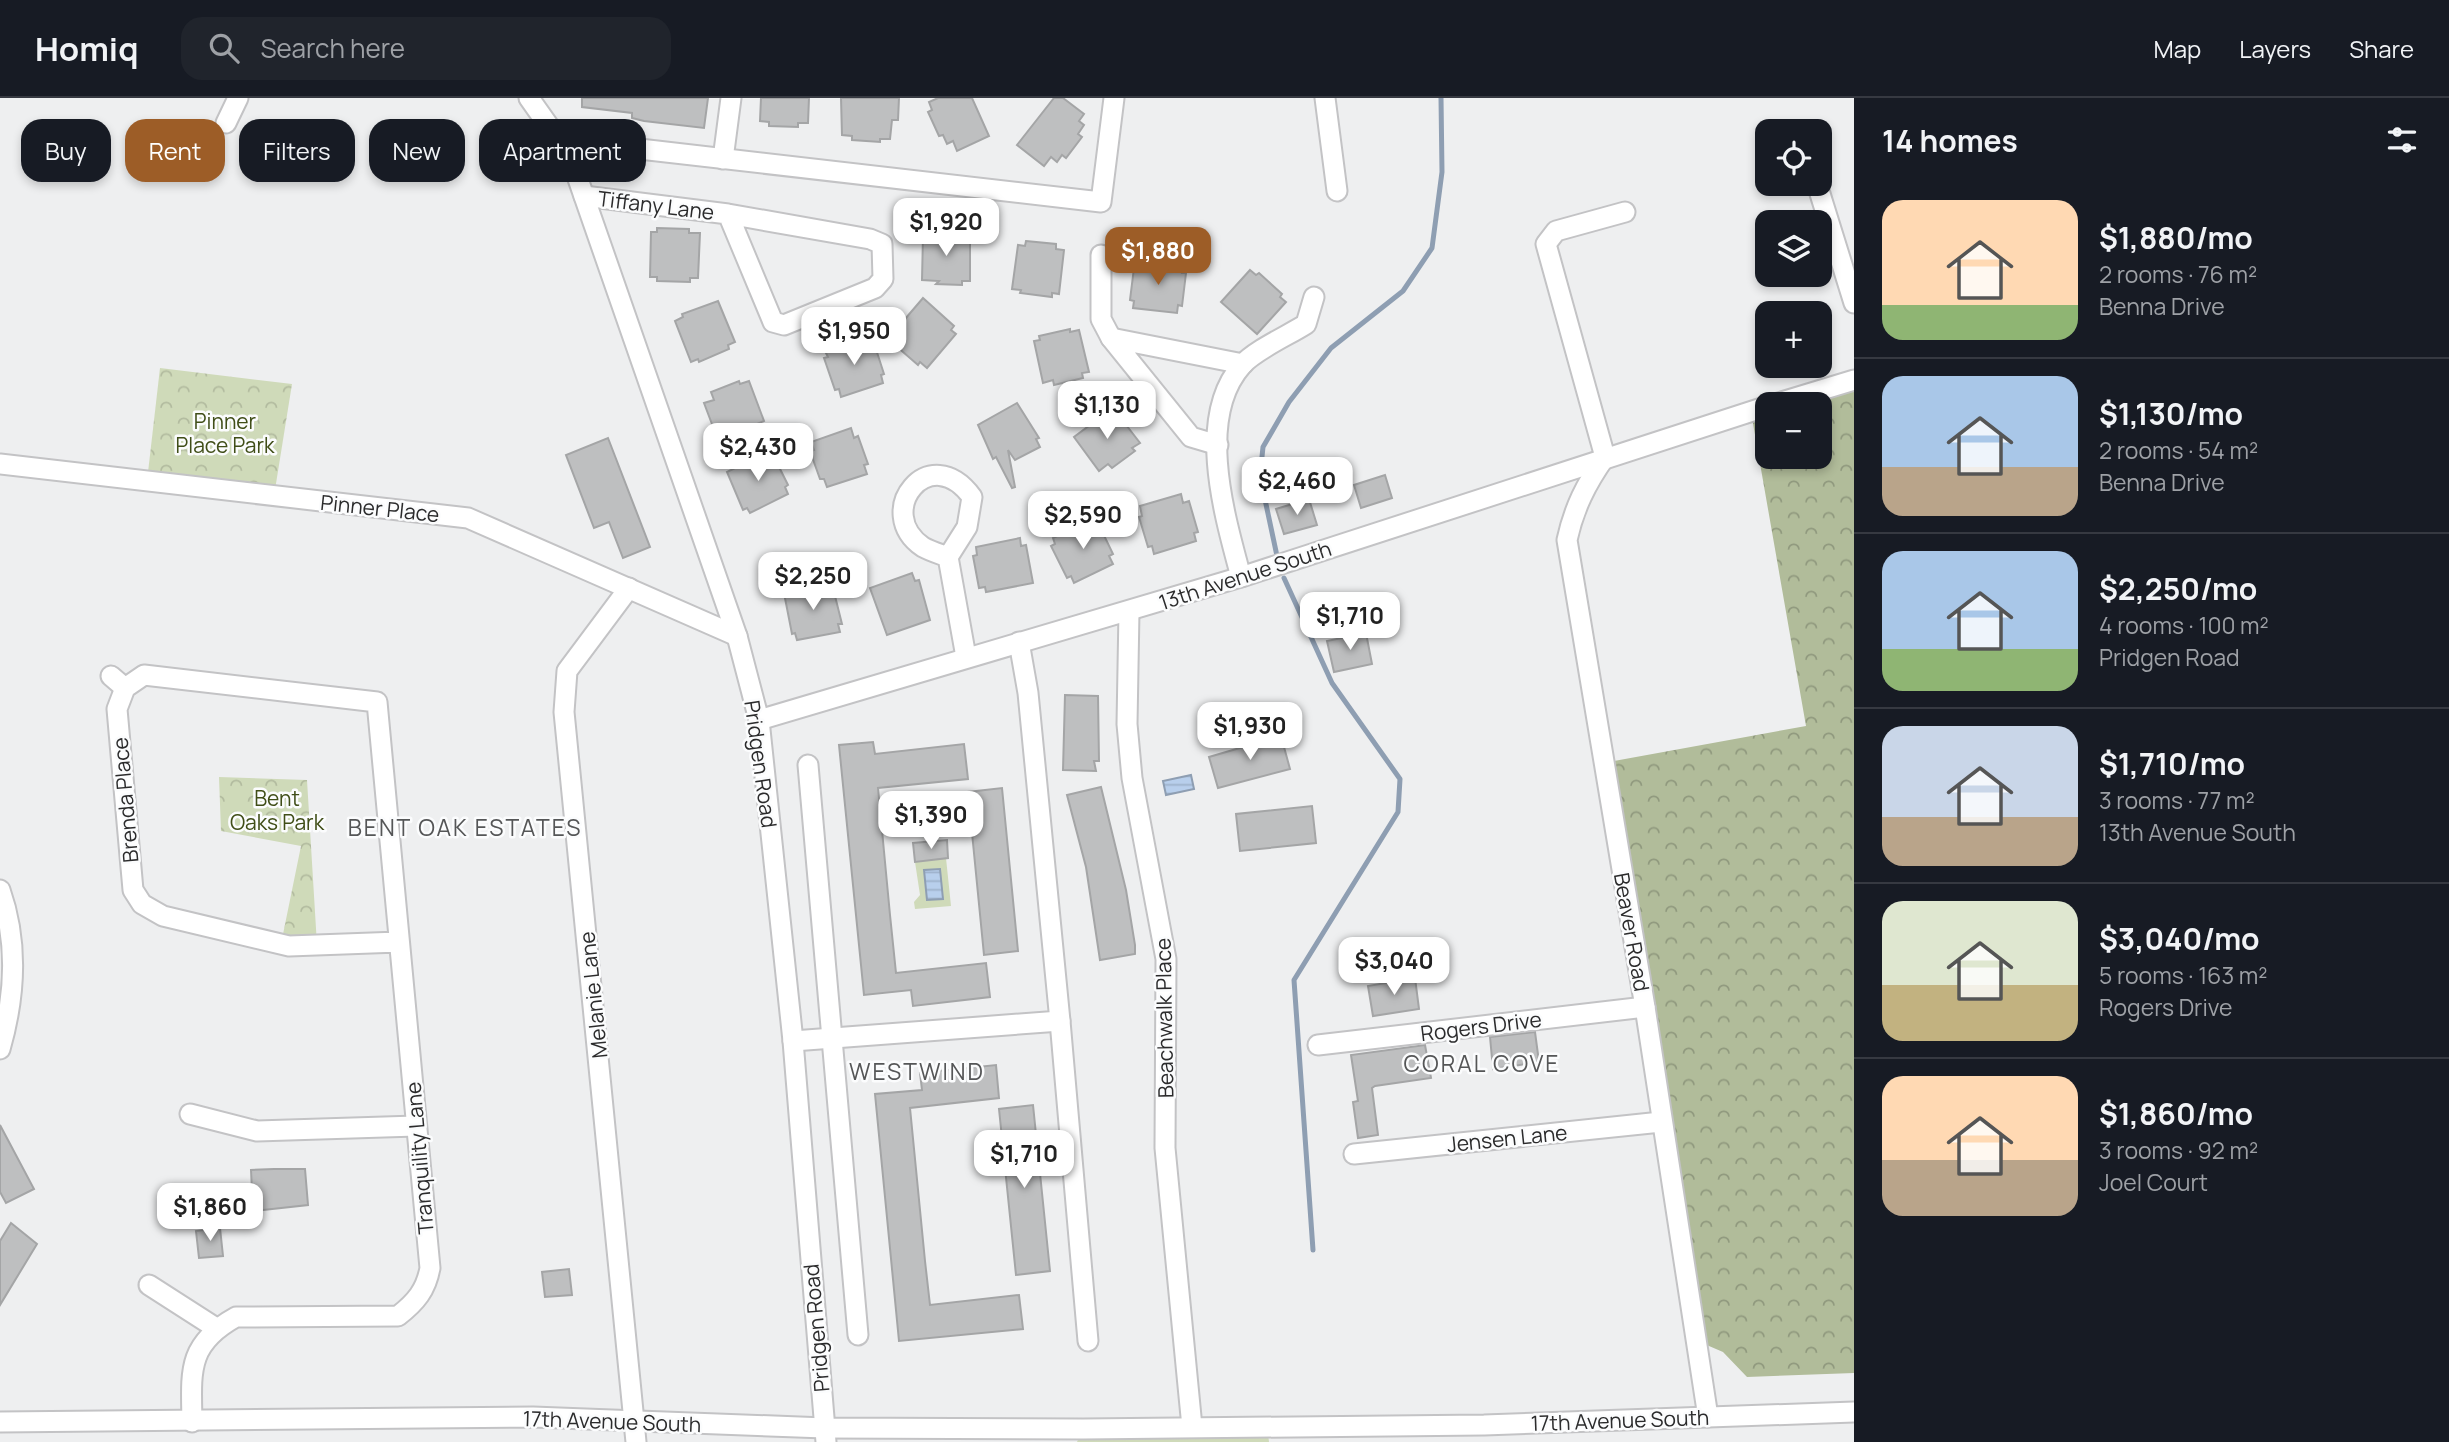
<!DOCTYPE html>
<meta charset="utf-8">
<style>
body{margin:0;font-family:Manrope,sans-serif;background:#20242c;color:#f1f3f6;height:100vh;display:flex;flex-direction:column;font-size:26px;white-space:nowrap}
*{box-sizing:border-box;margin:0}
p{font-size:23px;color:#9ea1a6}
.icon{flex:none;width:38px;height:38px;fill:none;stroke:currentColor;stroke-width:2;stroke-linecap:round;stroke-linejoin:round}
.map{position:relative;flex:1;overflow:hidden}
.drawer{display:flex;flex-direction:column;background:#171b24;width:595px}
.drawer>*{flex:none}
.banner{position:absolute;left:21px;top:21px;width:665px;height:63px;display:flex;gap:14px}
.tools{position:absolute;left:1755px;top:21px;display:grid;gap:14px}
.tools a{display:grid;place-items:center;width:77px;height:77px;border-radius:14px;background:#171b24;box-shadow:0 4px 10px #0003;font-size:35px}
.price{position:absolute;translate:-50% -60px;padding:0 16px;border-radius:14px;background:#fff;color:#222;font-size:23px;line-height:46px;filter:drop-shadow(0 2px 4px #0008)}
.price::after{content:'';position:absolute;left:50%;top:42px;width:21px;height:16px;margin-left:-10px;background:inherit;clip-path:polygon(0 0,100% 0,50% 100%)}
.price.on{background:#9d5d27;color:#fff}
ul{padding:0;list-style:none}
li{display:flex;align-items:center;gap:21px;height:175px;padding:0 28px}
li+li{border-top:2px solid #363941}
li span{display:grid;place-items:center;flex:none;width:196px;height:140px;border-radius:21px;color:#555}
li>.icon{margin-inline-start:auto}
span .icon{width:84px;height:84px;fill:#fffc;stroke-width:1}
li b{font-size:30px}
h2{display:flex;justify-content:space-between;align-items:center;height:84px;padding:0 28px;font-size:30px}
.tag{padding:0 24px;border-radius:21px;background:#171b24;box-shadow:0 4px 10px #0003;font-size:24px;line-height:63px}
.tag.on{background:#9d5d27;color:#fff}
header{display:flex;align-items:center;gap:42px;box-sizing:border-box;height:98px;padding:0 35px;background:#171b24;border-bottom:2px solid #363941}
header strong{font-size:33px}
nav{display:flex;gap:38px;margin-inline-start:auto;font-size:24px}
.search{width:490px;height:63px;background:#20242c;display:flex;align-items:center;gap:18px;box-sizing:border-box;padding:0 24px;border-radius:21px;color:#9ea1a6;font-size:26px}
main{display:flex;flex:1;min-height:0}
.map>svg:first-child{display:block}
.green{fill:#cfdab9}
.forest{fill:url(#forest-crowns)}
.park{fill:url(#park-crowns)}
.water{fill:url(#water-rules);stroke:#8e9eb2;stroke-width:2}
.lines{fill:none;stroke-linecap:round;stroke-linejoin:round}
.stream{stroke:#8e9eb2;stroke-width:5}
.building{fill:#bebfc0;stroke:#a4a5a6;stroke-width:2}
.minor-casing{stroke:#c3c3c5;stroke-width:23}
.minor{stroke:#fff;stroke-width:19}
.labels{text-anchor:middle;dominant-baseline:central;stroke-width:5;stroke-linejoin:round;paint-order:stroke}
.street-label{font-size:21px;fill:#2b2b2c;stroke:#fbfcfd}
.park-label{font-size:21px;fill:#404e18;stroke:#fbfcfd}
.neighbourhood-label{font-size:23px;letter-spacing:2px;fill:#555657;stroke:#fbfcfd}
</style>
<header>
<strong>Homiq</strong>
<div class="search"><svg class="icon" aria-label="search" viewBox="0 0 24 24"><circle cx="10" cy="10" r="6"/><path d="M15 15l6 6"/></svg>Search here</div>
<nav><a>Map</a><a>Layers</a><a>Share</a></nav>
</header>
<main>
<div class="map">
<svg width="1854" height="1344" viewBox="0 0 1854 1344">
<defs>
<pattern id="forest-crowns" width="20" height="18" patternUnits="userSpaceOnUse" patternTransform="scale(1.75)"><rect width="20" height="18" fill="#b1bc9a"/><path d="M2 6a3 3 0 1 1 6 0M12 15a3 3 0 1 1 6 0" fill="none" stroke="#90997e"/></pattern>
<pattern id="park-crowns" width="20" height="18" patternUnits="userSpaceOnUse" patternTransform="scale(1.75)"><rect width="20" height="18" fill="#cfdab9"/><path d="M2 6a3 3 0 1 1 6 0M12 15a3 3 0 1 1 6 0" fill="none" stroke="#b2bb9f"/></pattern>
<pattern id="water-rules" width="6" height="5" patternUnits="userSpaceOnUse" patternTransform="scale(1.75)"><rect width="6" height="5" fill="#b8cfec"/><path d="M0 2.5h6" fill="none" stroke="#9eb2cb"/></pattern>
</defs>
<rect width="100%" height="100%" fill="#eeeff0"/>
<g class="green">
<polygon points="946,760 951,808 915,811 914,804 920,797 915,764"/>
<polygon points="1267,1329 1269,1344 1077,1344 1083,1331"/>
</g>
<polygon class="forest" points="1854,284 1854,1275 1747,1279 1723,1254 1695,1242 1603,665 1806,628 1751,314 1767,309 1768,359 1820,359 1820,306 1777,306"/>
<g class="park">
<polygon points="160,270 292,286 274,398 147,383"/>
<polygon points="219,679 307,682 317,847 281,846 301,748 221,733"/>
</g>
<g class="water">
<polygon points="1191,677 1194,691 1166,697 1163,683"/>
<polygon points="940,771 943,801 927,802 924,772"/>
</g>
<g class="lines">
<g class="stream">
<polyline points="1277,458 1260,378 1263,349 1289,304 1331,250 1403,193 1432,150 1442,74 1441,0"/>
<polyline points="1284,480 1332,585 1400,681 1398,714 1294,882 1313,1152"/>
</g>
</g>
<g class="building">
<polygon points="582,0 708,0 704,30 644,23 632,20 632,15 582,9"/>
<polygon points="761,0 809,0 808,25 798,25 798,29 769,28 769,24 760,23"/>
<polygon points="841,0 899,0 898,22 892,22 890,41 880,41 880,44 852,42 852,38 842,37"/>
<polygon points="938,0 972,0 989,38 957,53 953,43 947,46 943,37 939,38 928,14 932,12 929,4"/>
<polygon points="1054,0 1063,0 1084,16 1079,23 1084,27 1078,36 1082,39 1066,60 1062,57 1057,64 1051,59 1044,68 1017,47"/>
<polygon points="657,130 689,131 689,135 700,135 698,180 690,180 690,184 657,183 657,179 650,179 651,134 657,134"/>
<polygon points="931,134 962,134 962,138 970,138 970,183 962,183 962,187 936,186 939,183 922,182 923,138 931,138"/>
<polygon points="1026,143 1056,146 1056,151 1064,152 1059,196 1052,195 1052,199 1020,195 1021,192 1012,191 1018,147 1025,148"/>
<polygon points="1138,163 1183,168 1182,175 1186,175 1182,208 1178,207 1177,215 1133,210 1134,203 1130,202 1134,170 1138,170"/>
<polygon points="1250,172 1256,177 1259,175 1282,196 1280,199 1286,204 1257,236 1221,204"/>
<polygon points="923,200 954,228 951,232 956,236 927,270 920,264 918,267 888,241"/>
<polygon points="718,203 735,244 728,247 729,251 699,264 698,261 691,264 675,223 683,219 682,216"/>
<polygon points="1070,231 1070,234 1079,232 1089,274 1082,275 1083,280 1054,287 1053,282 1043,285 1034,243 1040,242 1039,238"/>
<polygon points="863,240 866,248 874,245 884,276 881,277 883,285 841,299 839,291 835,292 824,260 828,259 825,253"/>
<polygon points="739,283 740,286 749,283 764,323 757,326 759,331 727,343 726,339 718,342 704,305 714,302 711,294"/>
<polygon points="1017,305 1039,340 1036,341 1040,349 1015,362 1008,352 1015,389 1012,390 996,359 993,361 978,327"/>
<polygon points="1113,310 1140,345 1132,350 1135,353 1112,370 1108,366 1099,373 1074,339"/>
<polygon points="851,330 854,340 858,338 868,366 864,367 867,376 827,389 824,381 820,381 810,353 814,352 811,344"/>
<polygon points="608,340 650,449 623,460 609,424 594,430 566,357"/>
<polygon points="767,354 770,360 774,359 788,387 785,389 788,396 750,415 747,410 743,412 727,374"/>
<polygon points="1385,377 1392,400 1361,410 1354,387"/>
<polygon points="1181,396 1183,405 1189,403 1198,434 1194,435 1196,443 1154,456 1152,448 1148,449 1139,419 1142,418 1140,408"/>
<polygon points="1309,401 1317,427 1284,436 1276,411"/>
<polygon points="1092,421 1096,428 1099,427 1113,456 1109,458 1113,466 1074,485 1071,478 1067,480 1051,448 1055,446 1053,440"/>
<polygon points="1020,440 1021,448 1026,447 1033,485 986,494 985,489 979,490 973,458 977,457 976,449"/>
<polygon points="912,475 915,483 919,482 930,522 887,537 870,490"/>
<polygon points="832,486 842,526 838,526 840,534 797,542 795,535 792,536 784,495"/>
<polygon points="1366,535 1372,566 1334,574 1327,543"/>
<polygon points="1065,597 1098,598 1099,663 1094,663 1096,673 1063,672"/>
<polygon points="1281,638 1290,671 1218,690 1209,659"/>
<polygon points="873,644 875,656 964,646 968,681 878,690 890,817 896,875 986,865 990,899 913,908 911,892 864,897 839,647"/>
<polygon points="1101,689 1126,792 1135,847 1135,856 1100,862 1086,769 1067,697"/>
<polygon points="1002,690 1018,853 984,857 968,694"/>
<polygon points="1312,708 1316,745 1240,753 1236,716"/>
<polygon points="947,742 948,760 915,764 913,745"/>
<polygon points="1415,880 1419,911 1373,918 1368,888"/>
<polygon points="1535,934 1539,964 1493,971 1490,939"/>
<polygon points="1425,947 1431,980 1375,988 1372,990 1378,1037 1358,1040 1353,1004 1358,1003 1351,957"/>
<polygon points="996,967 999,1000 910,1010 925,1163 930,1207 1019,1197 1023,1231 899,1243 875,996 922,992 920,975"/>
<polygon points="1033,1007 1050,1173 1016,1177 999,1011"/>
<polygon points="0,1027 34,1091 6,1105 0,1094"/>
<polygon points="274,1071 305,1071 308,1107 253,1113 251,1072"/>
<polygon points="11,1125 37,1146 0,1207 0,1143"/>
<polygon points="220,1130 223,1158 199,1160 196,1133"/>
<polygon points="569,1171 572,1197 545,1199 542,1174"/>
</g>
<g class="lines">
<defs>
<g id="minor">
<polyline points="529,0 570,58 737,538 759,622 793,943 826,1344"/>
<polyline points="1325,0 1337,93"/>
<polyline points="226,25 238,0"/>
<polyline points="570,58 631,50 1101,104 1114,0"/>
<polyline points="723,61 731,0"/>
<polyline points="1817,86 1854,205"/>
<polyline points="584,98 728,116 870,141 882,146 883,181 875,190 784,227 773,224 728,116"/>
<polyline points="1101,157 1101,221 1111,240"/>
<polyline points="1775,306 1854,282"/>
<polyline points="1218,347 1191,339 1111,240 1243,266"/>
<path d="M1605 359C1586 386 1574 410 1567 442L1645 909 1708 1319"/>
<polyline points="1605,359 1546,146 1556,133 1625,114"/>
<polyline points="0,366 468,420 737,538"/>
<path d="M948 459C940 456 930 453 923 449 872 414 930 341 972 399L967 429 948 459 966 559"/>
<path d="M1241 479C1225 419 1195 320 1242 267 1255 252 1289 237 1306 226L1314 199"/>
<polyline points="629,490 567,573 564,614 636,1344"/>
<polyline points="1129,513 1127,626 1132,680 1166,861 1165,1050 1192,1329"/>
<polyline points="111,578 125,590"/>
<polyline points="759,622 1241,479 1768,308"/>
<polyline points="808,667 858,1237"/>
<path d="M0 792C18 843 15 899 0 951"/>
<polyline points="1060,923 1088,1243"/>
<polyline points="793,943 1060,923 1028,595 1019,544"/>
<polyline points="1318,947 1645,909"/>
<polyline points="190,1016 257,1033 416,1028"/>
<polyline points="1354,1056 1661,1024"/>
<polyline points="149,1187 216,1230"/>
<polyline points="0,1324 533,1319 825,1330 1083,1331 1484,1327 1854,1314"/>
<path d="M192 1324C191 1273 187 1246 236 1219L398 1218C416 1204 426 1192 430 1170L377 604 144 577 125 590 117 611 133 792 142 806 163 818 289 848 399 844"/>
</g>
</defs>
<use href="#minor" class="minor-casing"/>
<use href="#minor" class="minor"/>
</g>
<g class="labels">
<g class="street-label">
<text transform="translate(656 107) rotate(7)">Tiffany Lane</text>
<text transform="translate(380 410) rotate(6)">Pinner Place</text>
<text transform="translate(1245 477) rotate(-18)">13th Avenue South</text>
<text transform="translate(761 666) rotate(82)">Pridgen Road</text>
<text transform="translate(125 702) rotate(-95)">Brenda Place</text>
<text transform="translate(1632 834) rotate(80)">Beaver Road</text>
<text transform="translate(593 897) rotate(-96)">Melanie Lane</text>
<text transform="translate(1164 920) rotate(-91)">Beachwalk Place</text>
<text transform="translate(1481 928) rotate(-7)">Rogers Drive</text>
<text transform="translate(1507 1040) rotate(-6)">Jensen Lane</text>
<text transform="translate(419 1060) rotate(-95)">Tranquility Lane</text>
<text transform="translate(816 1230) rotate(-95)">Pridgen Road</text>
<text transform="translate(1620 1322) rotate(-2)">17th Avenue South</text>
<text transform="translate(612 1323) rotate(2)">17th Avenue South</text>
</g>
<g class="park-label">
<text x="225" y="323">Pinner<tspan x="225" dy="24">Place Park</tspan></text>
<text x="277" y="700">Bent<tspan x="277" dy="24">Oaks Park</tspan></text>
</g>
<g class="neighbourhood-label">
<text x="465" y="729">BENT OAK ESTATES</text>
<text x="1482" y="965">CORAL COVE</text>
<text x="917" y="973">WESTWIND</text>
</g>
</g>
</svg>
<div class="tools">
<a><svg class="icon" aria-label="locate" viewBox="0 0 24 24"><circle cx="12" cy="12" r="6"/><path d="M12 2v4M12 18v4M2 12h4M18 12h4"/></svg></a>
<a><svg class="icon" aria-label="layers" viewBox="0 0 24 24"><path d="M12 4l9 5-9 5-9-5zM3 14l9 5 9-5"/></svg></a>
<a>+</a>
<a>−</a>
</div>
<b class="price" style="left:946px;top:160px">$1,920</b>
<b class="price on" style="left:1158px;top:189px">$1,880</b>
<b class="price" style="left:854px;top:269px">$1,950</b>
<b class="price" style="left:1107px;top:343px">$1,130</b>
<b class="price" style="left:758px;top:385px">$2,430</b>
<b class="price" style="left:1297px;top:419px">$2,460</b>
<b class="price" style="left:1083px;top:453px">$2,590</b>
<b class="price" style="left:813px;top:514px">$2,250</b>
<b class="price" style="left:1350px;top:554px">$1,710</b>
<b class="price" style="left:1250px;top:664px">$1,930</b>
<b class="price" style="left:931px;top:753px">$1,390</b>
<b class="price" style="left:1394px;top:899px">$3,040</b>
<b class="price" style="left:1024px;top:1092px">$1,710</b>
<b class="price" style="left:210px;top:1145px">$1,860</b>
<div class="banner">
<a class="tag">Buy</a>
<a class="tag on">Rent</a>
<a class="tag">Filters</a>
<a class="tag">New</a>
<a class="tag">Apartment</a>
</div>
</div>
<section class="drawer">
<h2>14 homes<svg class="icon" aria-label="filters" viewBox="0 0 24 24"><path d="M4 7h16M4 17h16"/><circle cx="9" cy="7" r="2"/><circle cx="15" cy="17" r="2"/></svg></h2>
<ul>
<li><span style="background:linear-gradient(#ffd9b3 75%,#8fb573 0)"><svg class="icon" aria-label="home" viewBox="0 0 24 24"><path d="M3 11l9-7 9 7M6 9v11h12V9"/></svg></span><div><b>$1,880/mo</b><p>2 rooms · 76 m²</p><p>Benna Drive</p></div></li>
<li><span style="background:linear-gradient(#a9c7e8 65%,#b9a48a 0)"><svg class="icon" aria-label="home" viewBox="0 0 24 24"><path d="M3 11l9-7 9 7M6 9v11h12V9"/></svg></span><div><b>$1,130/mo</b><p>2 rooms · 54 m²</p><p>Benna Drive</p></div></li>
<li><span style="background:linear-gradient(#a9c7e8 70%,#8fb573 0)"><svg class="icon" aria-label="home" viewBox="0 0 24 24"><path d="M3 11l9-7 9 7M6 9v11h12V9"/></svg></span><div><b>$2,250/mo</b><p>4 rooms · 100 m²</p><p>Pridgen Road</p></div></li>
<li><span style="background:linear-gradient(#c9d6e8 65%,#b9a48a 0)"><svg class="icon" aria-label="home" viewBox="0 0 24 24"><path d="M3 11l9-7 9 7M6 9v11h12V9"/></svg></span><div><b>$1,710/mo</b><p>3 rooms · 77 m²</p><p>13th Avenue South</p></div></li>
<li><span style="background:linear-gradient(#dfe7d0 60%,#c2b280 0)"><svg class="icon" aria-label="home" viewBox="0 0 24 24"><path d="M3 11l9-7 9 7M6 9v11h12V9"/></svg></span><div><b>$3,040/mo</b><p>5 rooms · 163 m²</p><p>Rogers Drive</p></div></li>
<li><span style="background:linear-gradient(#ffd9b3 60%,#b9a48a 0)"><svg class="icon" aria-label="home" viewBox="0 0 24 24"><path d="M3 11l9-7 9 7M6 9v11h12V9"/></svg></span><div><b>$1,860/mo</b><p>3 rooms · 92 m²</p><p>Joel Court</p></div></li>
</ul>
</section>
</main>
